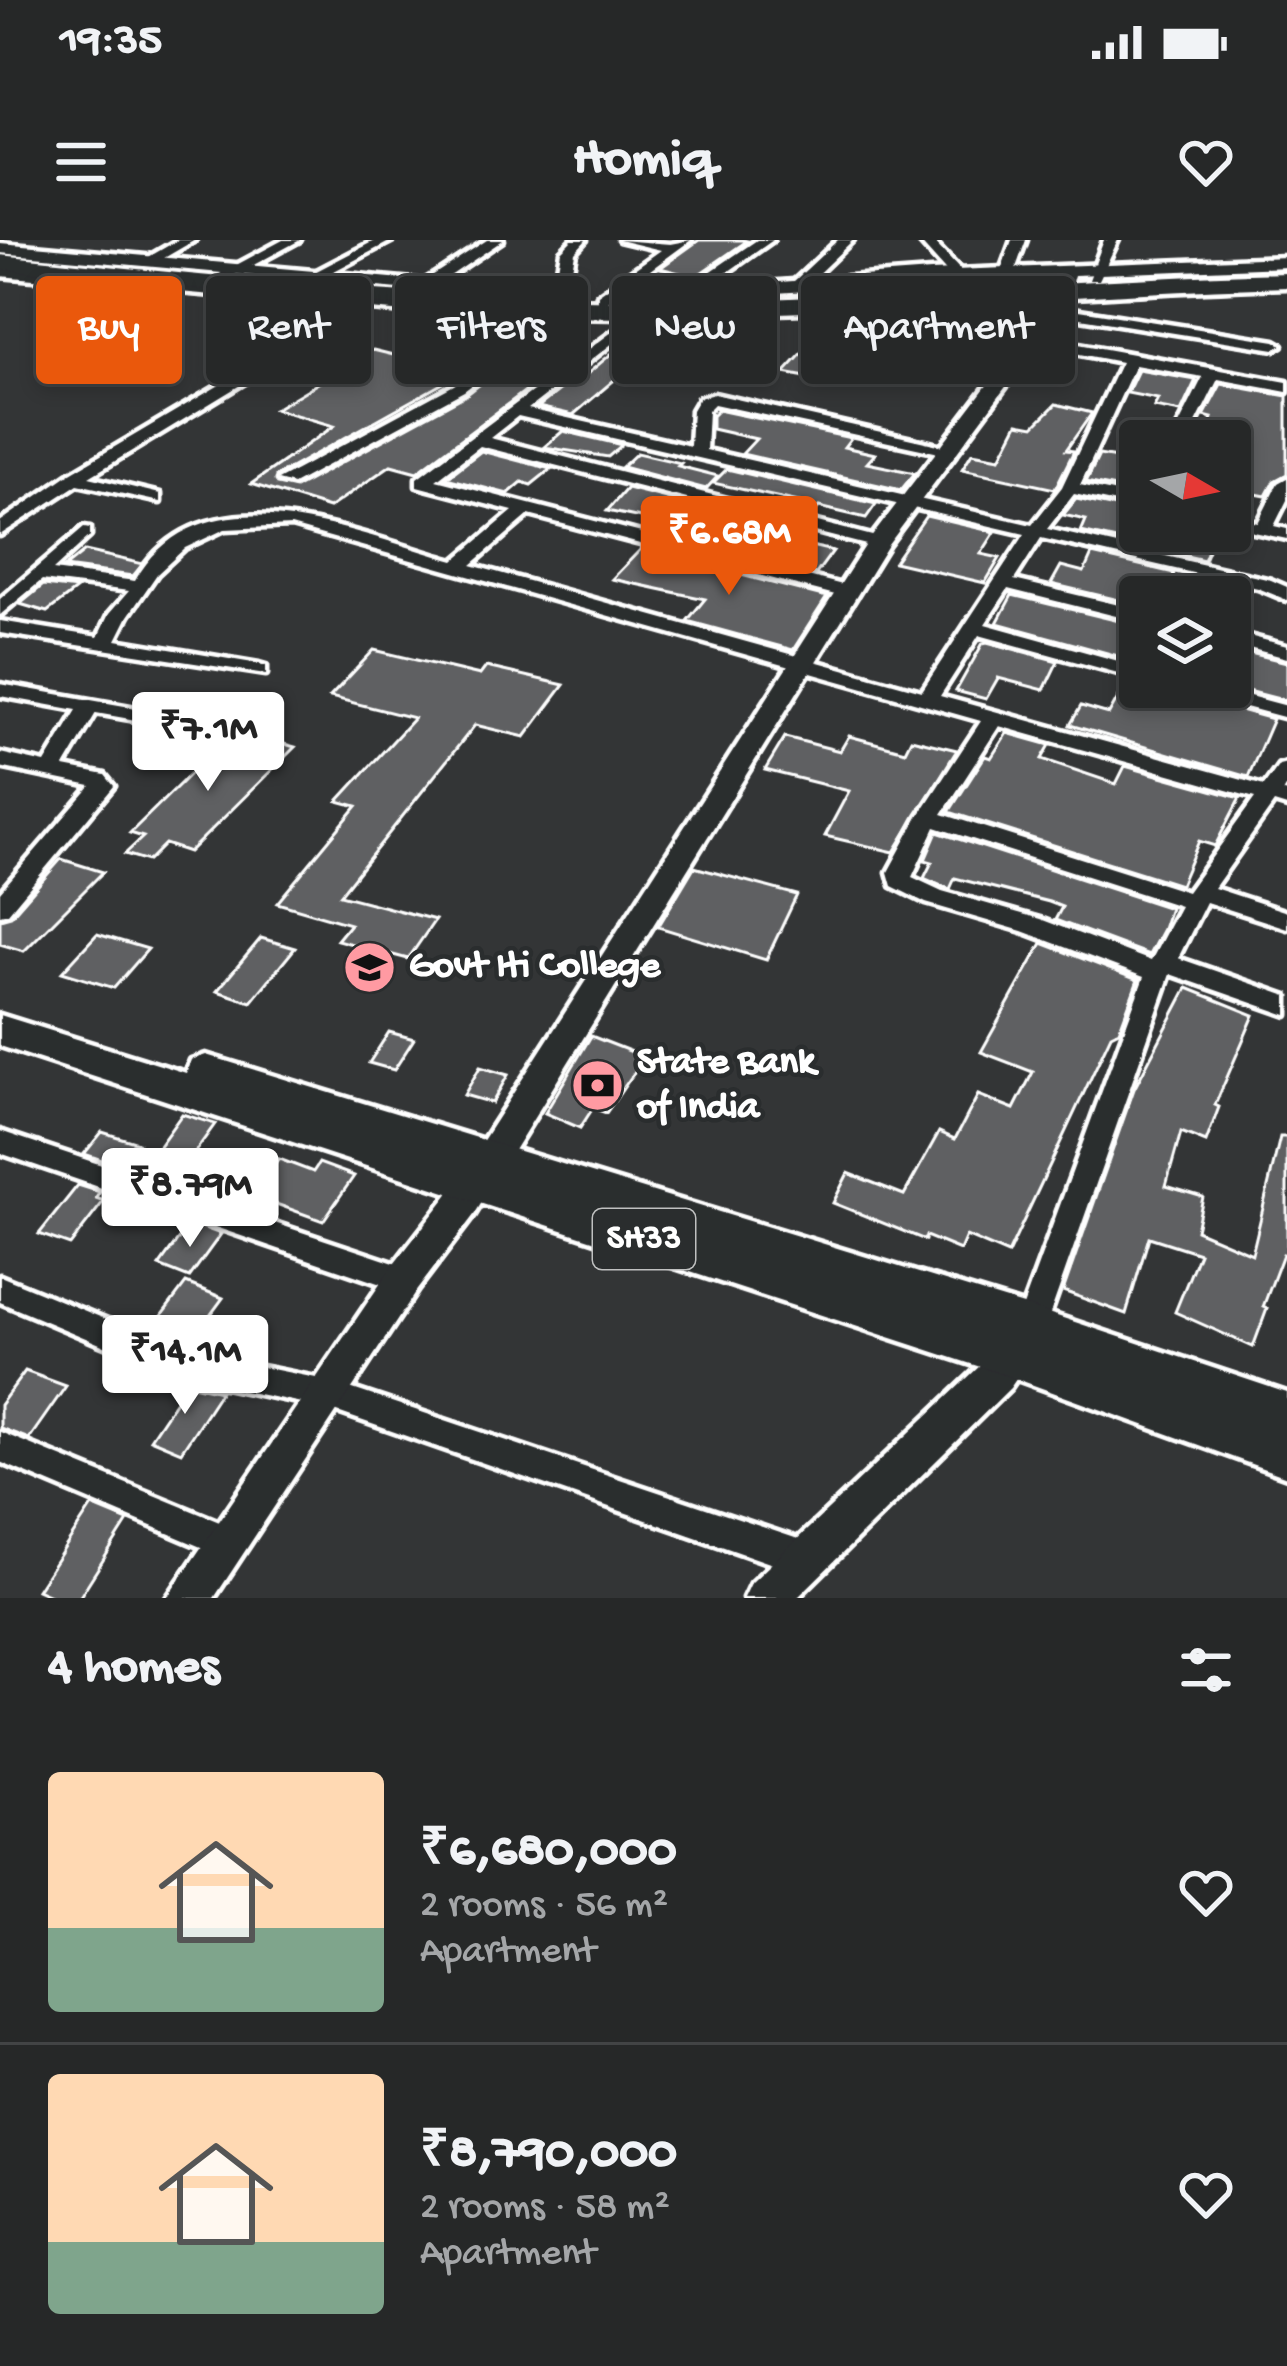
<!DOCTYPE html>
<meta charset="utf-8">
<style>
body{margin:0;font-family:"Gochi Hand",sans-serif;background:#2e3030;color:#f1f3f6;height:100vh;display:flex;flex-direction:column;font-size:45px;white-space:nowrap}
*{box-sizing:border-box;margin:0}
p{font-size:39px;color:#a4a6a8}
.icon{flex:none;width:66px;height:66px;fill:none;stroke:currentColor;stroke-width:2;stroke-linecap:round;stroke-linejoin:round}
.map{position:relative;height:1358px;overflow:hidden}
.drawer{display:flex;flex-direction:column;background:#262828;flex:1}
.drawer>*{flex:none}
.top-card{position:absolute;left:36px;top:36px;width:1215px;height:108px;display:flex;gap:24px}
.needle{width:78px;rotate:99deg}
.tools{position:absolute;left:1119px;top:180px;display:grid;gap:24px}
.tools a{display:grid;place-items:center;width:132px;height:132px;border-radius:12px;background:#262828;box-shadow:0 6px 18px #0003,0 0 0 3px #424445;font-size:60px}
.price{position:absolute;translate:-50% -102px;padding:0 27px;border-radius:12px;background:#fff;color:#222;font-size:39px;line-height:78px;filter:drop-shadow(0 3px 6px #0008)}
.price::after{content:'';position:absolute;left:50%;top:72px;width:36px;height:27px;margin-left:-18px;background:inherit;clip-path:polygon(0 0,100% 0,50% 100%)}
.price.current{background:#ea580c;color:#fff}
ul{padding:0;list-style:none}
li{display:flex;align-items:center;gap:36px;height:300px;padding:0 48px}
li+li{border-top:3px solid #424445}
li span{display:grid;place-items:center;flex:none;width:336px;height:240px;border-radius:12px;color:#555}
li>.icon{margin-inline-start:auto}
span .icon{width:144px;height:144px;fill:#fffc;stroke-width:1}
li b{font-size:51px}
h2{display:flex;justify-content:space-between;align-items:center;height:144px;padding:0 48px;font-size:51px}
.chip{padding:0 42px;border-radius:12px;background:#262828;box-shadow:0 6px 18px #0003,0 0 0 3px #424445;font-size:42px;line-height:108px}
.chip.current{background:#ea580c;color:#fff}
.status{display:flex;justify-content:space-between;align-items:center;height:84px;padding:0 60px;background:#262828;direction:ltr}
.status svg{height:33px;fill:currentColor}
header{display:flex;justify-content:space-between;align-items:center;height:156px;padding:0 48px;background:#262828;font-size:54px;font-weight:800}
.map>svg:first-child{display:block}
.building{fill:#5f6162;stroke:#fff;stroke-width:3}
.lines{fill:none;stroke-linecap:round;stroke-linejoin:round}
.minor-casing{stroke:#fff;stroke-width:9}
.tertiary-casing{stroke:#fff;stroke-width:9}
.primary-casing{stroke:#fff;stroke-width:9}
.trunk-casing{stroke:#fff;stroke-width:9}
.minor{fill:#2a2d2e;fill-rule:evenodd}
.tertiary{fill:#2a2d2e;fill-rule:evenodd}
.primary{fill:#2a2d2e;fill-rule:evenodd}
.trunk{fill:#2a2d2e;fill-rule:evenodd}
.labels{text-anchor:middle;dominant-baseline:central;stroke-width:9;stroke-linejoin:round;paint-order:stroke}
.shield{fill:#2a2d2e;stroke:#bfc0c0;stroke-width:3}
.shield-label{font-size:36px;font-weight:bold;fill:#fff}
.poi-label{font-size:39px;font-weight:bold;fill:#fff;stroke:#2a2d2e;text-anchor:start}
</style>
<div class="status"><b>19:35</b><svg viewBox="0 0 49 12"><path d="M0 12V9h3v3zM5 12V6h3v6zM10 12V3h3v9zM15 12V0h3v12zM26 1h20v11H26zM47 4h2v5h-2z"/></svg></div>
<header><svg class="icon" aria-label="menu" viewBox="0 0 24 24"><path d="M4 6h16M4 12h16M4 18h16"/></svg>Homiq<svg class="icon" aria-label="heart" viewBox="0 0 24 24"><path d="M12 20l-8-8c-3-5 5-10 8-4 3-6 11-1 8 4z"/></svg></header>
<div class="map">
<svg width="1287" height="1358" viewBox="0 0 1287 1358">
<rect width="100%" height="100%" fill="#333536"/>
<filter id="ink" filterUnits="userSpaceOnUse"><feTurbulence type="fractalNoise" baseFrequency=".00833" numOctaves="2"/><feDisplacementMap in="SourceGraphic" scale="24" xChannelSelector="R" yChannelSelector="G"/><feConvolveMatrix kernelMatrix="1 2 1 2 8 2 1 2 1" color-interpolation-filters="sRGB"/></filter>
<g filter="url(#ink)">
<g class="building">
<polygon points="699,0 743,0 747,1 695,37 660,28"/>
<polygon points="640,90 666,96 573,175 538,167 580,134 586,135"/>
<polygon points="809,106 841,112 817,139 784,133"/>
<polygon points="373,110 463,132 276,236 277,244 295,248 466,155 488,138 498,141 510,133 540,140 417,232 391,225 329,268 251,244 334,186 275,169"/>
<polygon points="1138,130 1196,140 1181,172 1154,167 1158,159 1127,153"/>
<polygon points="1221,144 1287,156 1287,234 1274,241 1266,256 1230,249 1249,195 1208,188 1212,178 1204,176"/>
<polygon points="1056,164 1092,173 1066,210 1074,211 1055,249 962,229 972,213 1000,218 1018,183 1034,186"/>
<polygon points="718,170 851,198 844,207 875,214 867,223 915,233 901,250 742,214 756,199 712,189 712,176"/>
<polygon points="563,191 622,205 608,217 544,207"/>
<polygon points="481,211 551,229 531,245 522,242 508,254 446,238"/>
<polygon points="637,213 681,223 678,226 718,236 706,249 622,227"/>
<polygon points="1099,215 1140,222 1140,253 1086,242"/>
<polygon points="727,229 876,264 866,278 819,267 812,276 792,271 799,262 713,243"/>
<polygon points="627,248 690,264 681,273 712,281 693,302 652,291 660,282 607,271"/>
<polygon points="1076,259 1140,272 1132,291 1180,291 1213,298 1204,320 1081,292 1086,280 1063,275"/>
<polygon points="926,276 995,292 981,314 1000,318 985,343 894,322"/>
<polygon points="779,287 800,293 793,302 833,311 816,334 736,313 755,291 773,295"/>
<polygon points="641,309 678,319 827,357 793,410 687,381 705,359 612,339"/>
<polygon points="85,311 143,324 133,336 65,327"/>
<polygon points="1092,314 1174,333 1167,357 1140,357 1140,365 1051,344 1061,326 1084,332"/>
<polygon points="42,346 44,345 77,349 47,372 20,364"/>
<polygon points="1012,355 1140,386 1140,422 997,383"/>
<polygon points="983,403 987,402 1058,421 1044,450 998,438 986,459 956,451"/>
<polygon points="374,410 480,435 486,427 564,445 525,497 475,485 340,655 435,680 408,719 337,700 350,684 277,663 357,566 338,561 414,478 330,457"/>
<polygon points="1250,413 1287,422 1287,461 1233,447 1238,447"/>
<polygon points="1128,440 1140,447 1179,447 1185,455 1273,479 1248,537 1070,485 1081,466 1109,474"/>
<polygon points="235,490 295,507 189,612 165,604 148,621 125,614 143,597 130,593"/>
<polygon points="1007,493 1050,505 1042,519 1116,544 1125,526 1240,558 1215,606 1199,601 1180,645 949,572 985,516 991,518"/>
<polygon points="849,496 905,511 911,499 957,510 894,612 825,596 849,551 765,530 785,497 840,511"/>
<polygon points="937,592 1170,668 1163,689 1149,715 1055,680 1062,667 1049,662 955,638 950,649 944,647 924,638 932,622 925,620"/>
<polygon points="61,619 103,632 24,711 0,704 0,679 11,676"/>
<polygon points="694,627 797,655 766,720 658,687"/>
<polygon points="97,694 148,709 114,748 62,732"/>
<polygon points="261,698 295,708 251,762 217,751"/>
<polygon points="1042,703 1138,740 1119,791 1111,795 1008,1014 966,996 960,1010 926,996 925,1000 833,963 848,933 904,955 939,892 955,899 978,855 1014,869 1033,832 981,812"/>
<polygon points="1187,748 1254,775 1215,865 1219,867 1206,902 1181,892 1166,946 1203,957 1196,990 1252,1014 1280,897 1287,897 1287,1015 1283,1014 1263,1067 1267,1069 1253,1107 1175,1072 1199,1013 1149,997 1126,1074 1063,1051 1134,849"/>
<polygon points="389,792 414,799 394,830 369,823"/>
<polygon points="591,796 645,817 606,873 593,868 580,888 545,873"/>
<polygon points="480,827 508,835 492,863 464,855"/>
<polygon points="182,874 215,884 182,930 149,920"/>
<polygon points="102,892 138,903 120,926 84,914"/>
<polygon points="279,919 313,932 319,923 354,936 323,981 251,955"/>
<polygon points="78,945 100,952 96,958 104,961 70,1005 39,994"/>
<polygon points="190,983 221,994 189,1038 159,1026"/>
<polygon points="186,1043 223,1058 187,1107 149,1092"/>
<polygon points="25,1131 66,1146 29,1199 0,1188 0,1165"/>
<polygon points="187,1144 221,1151 181,1212 150,1199"/>
<polygon points="92,1266 128,1281 79,1358 55,1358 37,1350"/>
</g>
<g class="lines">
<defs>
<g id="minor">
<polygon points="178,0 195,0 152,25 140,22"/>
<polygon points="283,0 300,0 211,48 199,45"/>
<polygon points="376,0 393,0 317,40 305,37"/>
<polygon points="487,0 503,0 431,49 421,49 421,43"/>
<polygon points="572,0 586,0 575,12 567,58 560,62 553,58 561,11"/>
<polygon points="619,0 670,4 691,0 608,61 598,61 598,55 661,10"/>
<polygon points="757,0 773,0 688,60 678,60 678,54"/>
<polygon points="838,0 853,0 802,49 792,49 792,43"/>
<polygon points="918,0 932,0 962,32 962,38 952,38"/>
<polygon points="1012,0 1026,0 1014,33 1007,37 1000,33"/>
<polygon points="1104,0 1118,0 1099,40 1089,40"/>
<polygon points="360,62 372,65 89,237 160,254 160,262 78,244 0,295 0,282 69,234"/>
<polygon points="1054,66 1275,101 1282,105 1275,109 1049,73 1049,67"/>
<polygon points="550,69 557,73 552,84 464,151 293,244 278,240 454,145"/>
<path d="M887 69 1287 142V152L1218 139 1187 201H1171L1203 137 1135 125 1080 245 1140 258V268L1074 254 1047 289 1271 340 1287 347V360L1258 348 1041 298 1014 340 1140 370V382L1008 349 985 384 1140 427V439L979 395 940 456 1264 546 1279 525 1287 523V545L1283 552 1287 553V567L1274 563 1214 648 1287 672V688L1206 662 1178 718 1287 756V775L1170 734 1045 1088 1041 1097 1030 1101 1019 1097 1015 1088 1144 737 1022 691 926 663 892 646 888 632 918 577 981 481 291 286 225 289 185 308 157 334 128 376 116 400 259 424 266 426V434L0 393V381L98 397 109 374 129 351 42 340 0 375V359L84 287 90 288V296L53 330 135 341C201 224 357 294 454 321L513 271 417 246V238L640 71 647 75 645 78 528 169 690 206 692 170 699 158 714 154 947 207 953 208V216L714 164 708 170 706 210 1032 285 1062 247 1121 122 882 76 880 73ZM518 176 1025 294 922 451 471 325 529 275 847 358 856 352 854 348 436 240 480 206 878 308 887 303 884 299 490 198ZM999 486 1255 558 1187 652 942 574ZM935 587 1180 666 1151 721 1040 679 942 651 912 637Z"/>
<polygon points="906,109 1007,128 1015,133 1007,138 901,116 901,110"/>
<polygon points="1287,238 1287,260 1274,286 1287,289 1287,299 1230,287 1230,277 1258,283 1278,243"/>
<polygon points="1230,391 1287,406 1287,418 1230,403"/>
<polygon points="0,444 153,471 163,477 153,483 96,473 64,527 105,535 114,546 8,673 0,675 0,652 91,546 0,527 0,513 45,523 77,470 0,456"/>
<polygon points="1183,447 1216,447 1287,466 1287,478 1186,451"/>
<polygon points="0,891 415,1030 419,1039 415,1048 404,1052 0,913"/>
<polygon points="0,1036 183,1111 326,1140 807,1302 819,1307 824,1319 819,1331 807,1336 326,1168 181,1138 0,1062"/>
<polygon points="0,1192 239,1290 244,1302 239,1314 227,1318 0,1222"/>
</g>
<g id="tertiary">
<polygon points="0,3 469,45 495,57 486,62 466,55 0,13"/>
<polygon points="1287,17 1287,27 1074,35 1063,70 888,305 474,975 417,1050 214,1358 167,1358 391,1028 448,955 867,303 1045,69 1061,36 740,55 707,61 707,53 739,45 931,31"/>
<polygon points="0,26 438,65 691,69 700,74 691,79 438,75 0,36"/>
<polygon points="1021,1087 1035,1092 1040,1104 1010,1148 797,1358 744,1358 751,1343 982,1124 1007,1092"/>
</g>
<polygon id="primary" points="0,775 186,833 191,820 206,815 1030,1067 1287,1153 1287,1237 1014,1138 0,806"/>
<path id="trunk" d="M0 15C214 37 428 60 643 61 858 61 1072 38 1287 33V47C1072 53 858 76 643 75 428 75 214 51 0 29Z"/>
</defs>
<use href="#minor" class="minor-casing"/>
<use href="#tertiary" class="tertiary-casing"/>
<use href="#primary" class="primary-casing"/>
<use href="#trunk" class="trunk-casing"/>
<use href="#minor" class="minor"/>
<use href="#tertiary" class="tertiary"/>
<use href="#primary" class="primary"/>
<use href="#trunk" class="trunk"/>
</g>
</g>
<defs>
<symbol id="university-disc" viewBox="-11 -11 22 22"><circle r="9.5" fill="#ff9aa2" stroke="#2a2d2e"/><path d="M0-5L7-2L0 1L-7-2ZM-4 1L0 2.5L4 1V4Q0 6-4 4Z" fill="#111"/></symbol>
<symbol id="bank-disc" viewBox="-11 -11 22 22"><circle r="9.5" fill="#ff9aa2" stroke="#2a2d2e"/><path d="M-6-4H6V4H-6ZM0-2.3a2.3 2.3 0 1 0 0 4.6a2.3 2.3 0 1 0 0-4.6Z" fill="#111"/></symbol>
</defs>
<g fill-rule="evenodd">
<use href="#university-disc" x="340" y="698" width="59" height="59"/>
<use href="#bank-disc" x="568" y="816" width="59" height="59"/>
</g>
<g class="labels">
<rect class="shield" x="593" y="969" width="102" height="60" rx="9"/>
<g class="shield-label">
<text x="644" y="999">SH33</text>
</g>
<g class="poi-label">
<text x="409" y="728">Govt Iti College</text>
<text x="637" y="824">State Bank<tspan x="637" dy="45">of India</tspan></text>
</g>
</g>
</svg>
<div class="tools">
<a><svg class="needle" viewBox="-14 -14 28 28"><path d="M0-13l5 13h-10z" fill="#e53935"/><path d="M0 13l5-13h-10z" fill="#a4a6a8"/></svg></a>
<a><svg class="icon" aria-label="layers" viewBox="0 0 24 24"><path d="M12 4l9 5-9 5-9-5zM3 14l9 5 9-5"/></svg></a>
</div>
<b class="price current" style="left:729px;top:358px">₹6.68M</b>
<b class="price" style="left:208px;top:554px">₹7.1M</b>
<b class="price" style="left:190px;top:1010px">₹8.79M</b>
<b class="price" style="left:185px;top:1177px">₹14.1M</b>
<div class="top-card">
<a class="chip current">Buy</a>
<a class="chip">Rent</a>
<a class="chip">Filters</a>
<a class="chip">New</a>
<a class="chip">Apartment</a>
</div>
</div>
<section class="drawer">
<h2>4 homes<svg class="icon" aria-label="filters" viewBox="0 0 24 24"><path d="M4 7h16M4 17h16"/><circle cx="9" cy="7" r="2"/><circle cx="15" cy="17" r="2"/></svg></h2>
<ul>
<li><span style="background:linear-gradient(#ffd9b3 65%,#7fa58c 0)"><svg class="icon" aria-label="home" viewBox="0 0 24 24"><path d="M3 11l9-7 9 7M6 9v11h12V9"/></svg></span><div><b>₹6,680,000</b><p>2 rooms · 56 m²</p><p>Apartment</p></div><svg class="icon" aria-label="heart" viewBox="0 0 24 24"><path d="M12 20l-8-8c-3-5 5-10 8-4 3-6 11-1 8 4z"/></svg></li>
<li><span style="background:linear-gradient(#ffd9b3 70%,#7fa58c 0)"><svg class="icon" aria-label="home" viewBox="0 0 24 24"><path d="M3 11l9-7 9 7M6 9v11h12V9"/></svg></span><div><b>₹8,790,000</b><p>2 rooms · 58 m²</p><p>Apartment</p></div><svg class="icon" aria-label="heart" viewBox="0 0 24 24"><path d="M12 20l-8-8c-3-5 5-10 8-4 3-6 11-1 8 4z"/></svg></li>
</ul>
</section>
